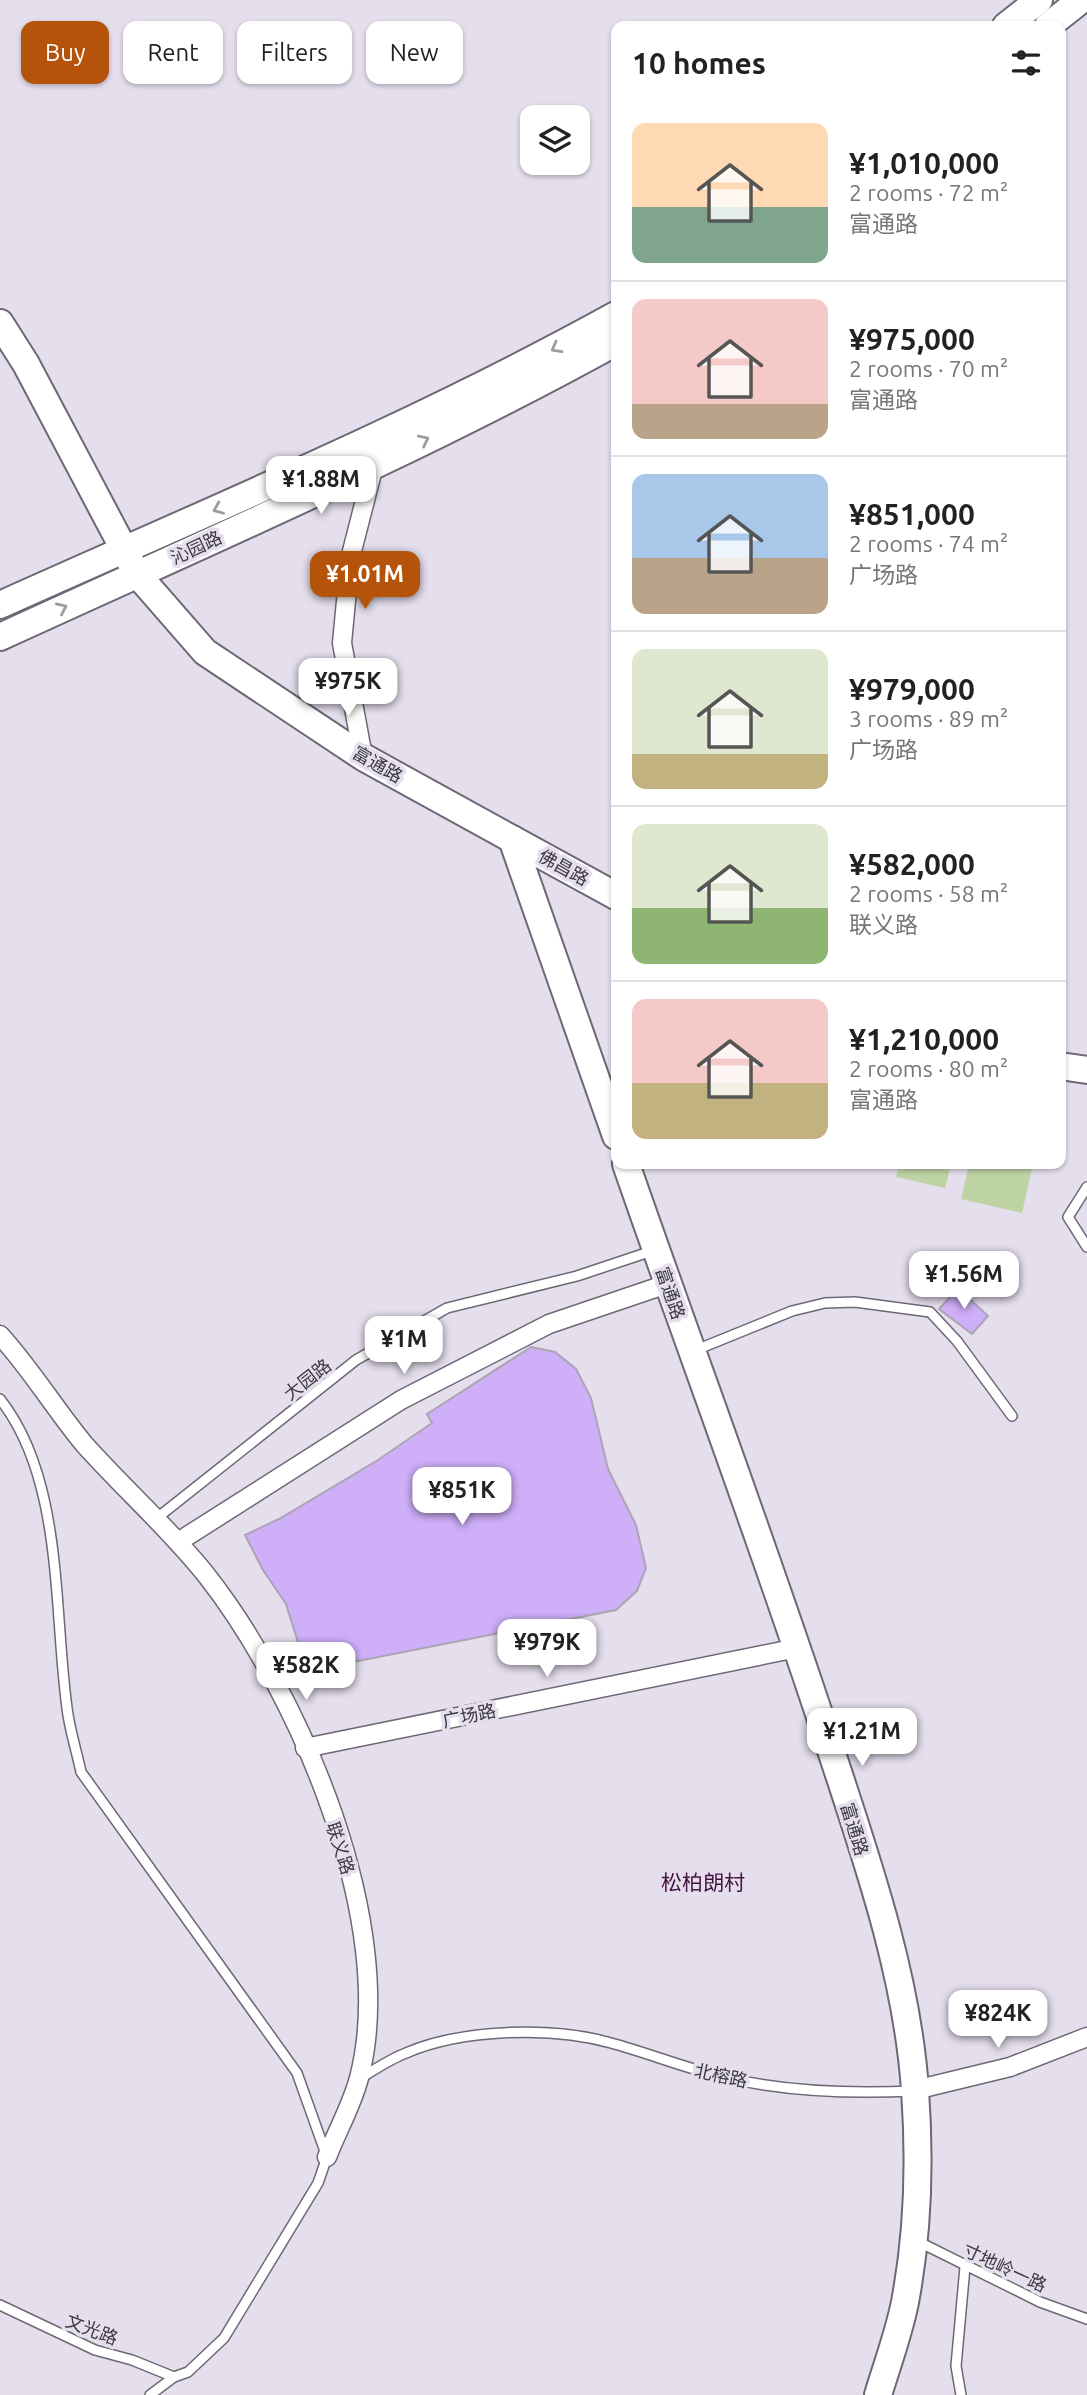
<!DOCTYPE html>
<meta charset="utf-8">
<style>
body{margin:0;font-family:Ubuntu,"Noto Sans SC",sans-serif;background:#f6f6f6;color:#222;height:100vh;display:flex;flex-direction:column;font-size:26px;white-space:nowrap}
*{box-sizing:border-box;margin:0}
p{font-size:23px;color:#767676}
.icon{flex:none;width:38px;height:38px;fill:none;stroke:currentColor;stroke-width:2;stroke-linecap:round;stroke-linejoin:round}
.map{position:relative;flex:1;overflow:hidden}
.side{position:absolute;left:611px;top:21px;width:455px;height:1148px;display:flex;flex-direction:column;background:#fff;border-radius:14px;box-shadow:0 2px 5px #0004}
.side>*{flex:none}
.banner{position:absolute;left:21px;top:21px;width:485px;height:63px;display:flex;gap:14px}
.tools{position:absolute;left:520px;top:105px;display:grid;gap:14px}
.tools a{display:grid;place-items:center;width:70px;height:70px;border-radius:14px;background:#fff;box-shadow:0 2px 5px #0004;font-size:35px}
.price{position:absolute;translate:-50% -60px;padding:0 16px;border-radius:14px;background:#fff;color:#222;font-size:23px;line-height:46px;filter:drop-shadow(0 2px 4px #0008)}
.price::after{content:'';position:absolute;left:50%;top:42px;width:21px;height:16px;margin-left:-10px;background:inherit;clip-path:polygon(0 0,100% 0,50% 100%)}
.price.selected{background:#b45309;color:#fff}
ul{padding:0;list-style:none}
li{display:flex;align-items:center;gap:21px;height:175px;padding:0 21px}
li+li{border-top:2px solid #e0e0e0}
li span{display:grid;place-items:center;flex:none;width:196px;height:140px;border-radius:14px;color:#555}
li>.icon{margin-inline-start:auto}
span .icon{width:84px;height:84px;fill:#fffc;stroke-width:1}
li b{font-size:30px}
h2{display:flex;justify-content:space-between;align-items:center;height:84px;padding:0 21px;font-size:30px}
.chip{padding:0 24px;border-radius:14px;background:#fff;box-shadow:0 2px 5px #0004;font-size:24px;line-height:63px}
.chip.selected{background:#b45309;color:#fff}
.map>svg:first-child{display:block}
.green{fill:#bed3a3}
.building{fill:#ceaff8;stroke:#aba5b3;stroke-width:2}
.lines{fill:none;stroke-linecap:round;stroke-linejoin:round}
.lane-casing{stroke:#6d6875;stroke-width:12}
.street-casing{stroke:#6d6875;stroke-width:21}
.secondary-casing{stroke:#6d6875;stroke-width:30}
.lane{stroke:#fff;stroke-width:9}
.street{stroke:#fff;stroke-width:18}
.secondary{stroke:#fff;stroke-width:26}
.oneway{stroke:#9e9ca0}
.labels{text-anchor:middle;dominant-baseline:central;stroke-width:7;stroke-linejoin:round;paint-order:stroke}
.street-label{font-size:18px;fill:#3c3a40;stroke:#e4deed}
.quarter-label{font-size:21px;fill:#461341;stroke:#e4deed}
</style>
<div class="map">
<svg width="1087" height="2395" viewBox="0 0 1087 2395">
<rect width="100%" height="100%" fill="#e4deed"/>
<g class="green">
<polygon points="899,1164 951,1164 945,1188 896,1177"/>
<polygon points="969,1164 1033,1164 1022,1213 961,1199"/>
</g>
<g class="building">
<polygon points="958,1288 988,1316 972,1334 939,1309"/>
<polygon points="531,1347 555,1352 576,1369 591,1398 608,1469 636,1525 646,1568 637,1591 616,1610 307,1671 286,1604 263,1570 245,1535 279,1519 378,1460 432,1423 427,1414"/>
</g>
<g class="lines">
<defs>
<g id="lane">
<polyline points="1087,1187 1068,1217 1087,1247"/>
<polyline points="696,1350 792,1311 825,1303 855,1302 930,1312 957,1341 1012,1416"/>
<path d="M0 1399C65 1481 53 1616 68 1715 71 1734 77 1753 81 1772L297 2073 327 2157 318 2183 224 2338 188 2372 174 2377 150 2395"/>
<polyline points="157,1518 356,1360 447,1308 577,1276 652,1251"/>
<path d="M359 2079C374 2070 390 2059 406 2053 462 2029 552 2026 611 2043 648 2053 685 2068 723 2077 786 2092 850 2094 914 2091"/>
<polyline points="917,2241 1040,2302 1087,2319"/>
<polyline points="0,2305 95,2350 132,2360 174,2377"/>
<polyline points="961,2395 956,2366 965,2267"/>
</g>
<g id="street">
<polyline points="363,757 342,643 350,559 374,465"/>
<path d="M0 1335C31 1369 55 1409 84 1444 124 1489 169 1528 207 1576 300 1695 399 1925 359 2078 352 2105 337 2131 327 2157"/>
<polyline points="178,1542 401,1400 549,1324 667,1284"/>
<polyline points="305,1748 797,1648"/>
<polyline points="915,2090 1010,2067 1087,2037"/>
</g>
<g id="secondary">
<polyline points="1006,26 1039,0"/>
<polyline points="1048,26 1081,0"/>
<polyline points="0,323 26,364 137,574 205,652 363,757 512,839 616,1136"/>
<path d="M0 605C207 512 417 425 616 315"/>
<path d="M0 637C207 542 417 452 616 342"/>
<polyline points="512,839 616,896"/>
<polyline points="1060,1066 1087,1070"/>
<path d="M626 1164C692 1354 763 1543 826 1735 863 1849 907 1970 915 2090 920 2160 918 2234 905 2302 899 2333 887 2365 878 2395"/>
</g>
</defs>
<use href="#lane" class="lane-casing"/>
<use href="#street" class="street-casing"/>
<use href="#secondary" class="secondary-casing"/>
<use href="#lane" class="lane"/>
<use href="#street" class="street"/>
<use href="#secondary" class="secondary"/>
</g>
<defs><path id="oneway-chevron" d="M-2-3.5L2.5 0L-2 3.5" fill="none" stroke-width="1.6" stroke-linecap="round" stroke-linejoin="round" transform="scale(1.75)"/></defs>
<g class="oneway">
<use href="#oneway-chevron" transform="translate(556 348) rotate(151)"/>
<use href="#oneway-chevron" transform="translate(424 440) rotate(-26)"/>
<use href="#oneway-chevron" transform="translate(218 509) rotate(157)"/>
<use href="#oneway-chevron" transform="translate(62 608) rotate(-25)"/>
</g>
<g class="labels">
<g class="street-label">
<text transform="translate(196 547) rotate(-25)">沁园路</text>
<text transform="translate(378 764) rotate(30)">富通路</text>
<text transform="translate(564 867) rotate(29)">佛昌路</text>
<text transform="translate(671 1293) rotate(71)">富通路</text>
<text transform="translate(307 1379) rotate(-38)">大园路</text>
<text transform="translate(469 1715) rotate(-12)">广场路</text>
<text transform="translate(855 1829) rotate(73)">富通路</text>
<text transform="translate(341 1848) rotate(72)">联义路</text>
<text transform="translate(721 2075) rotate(12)">北榕路</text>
<text transform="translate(1005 2267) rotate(25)">寸地岭一路</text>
<text transform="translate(92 2329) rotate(21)">文光路</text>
</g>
<g class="quarter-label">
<text x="703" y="1882">松柏朗村</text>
</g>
</g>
</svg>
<div class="tools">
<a><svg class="icon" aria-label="layers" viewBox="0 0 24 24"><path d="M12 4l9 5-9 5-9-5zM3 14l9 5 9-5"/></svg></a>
</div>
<b class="price" style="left:321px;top:516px">¥1.88M</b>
<b class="price selected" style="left:365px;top:611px">¥1.01M</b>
<b class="price" style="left:348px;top:718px">¥975K</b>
<b class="price" style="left:964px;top:1311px">¥1.56M</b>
<b class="price" style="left:404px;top:1376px">¥1M</b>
<b class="price" style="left:462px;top:1527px">¥851K</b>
<b class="price" style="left:547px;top:1679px">¥979K</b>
<b class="price" style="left:306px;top:1702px">¥582K</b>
<b class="price" style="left:862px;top:1768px">¥1.21M</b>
<b class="price" style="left:998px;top:2050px">¥824K</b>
<div class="banner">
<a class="chip selected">Buy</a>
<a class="chip">Rent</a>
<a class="chip">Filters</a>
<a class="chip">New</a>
</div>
<section class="side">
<h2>10 homes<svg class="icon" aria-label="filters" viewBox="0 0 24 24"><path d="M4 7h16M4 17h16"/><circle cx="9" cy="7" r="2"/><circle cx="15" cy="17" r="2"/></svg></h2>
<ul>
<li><span style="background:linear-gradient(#ffd9b3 60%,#7fa58c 0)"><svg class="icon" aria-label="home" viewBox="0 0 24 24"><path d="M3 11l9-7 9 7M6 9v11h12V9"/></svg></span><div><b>¥1,010,000</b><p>2 rooms · 72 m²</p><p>富通路</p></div></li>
<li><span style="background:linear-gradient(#f6c9c9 75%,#b9a48a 0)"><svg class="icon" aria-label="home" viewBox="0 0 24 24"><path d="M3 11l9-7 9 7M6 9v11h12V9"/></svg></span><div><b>¥975,000</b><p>2 rooms · 70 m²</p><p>富通路</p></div></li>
<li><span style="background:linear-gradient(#a9c7e8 60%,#b9a48a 0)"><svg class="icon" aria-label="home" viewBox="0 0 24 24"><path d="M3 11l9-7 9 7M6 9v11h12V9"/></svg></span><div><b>¥851,000</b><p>2 rooms · 74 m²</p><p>广场路</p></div></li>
<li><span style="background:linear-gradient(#dfe7d0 75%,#c2b280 0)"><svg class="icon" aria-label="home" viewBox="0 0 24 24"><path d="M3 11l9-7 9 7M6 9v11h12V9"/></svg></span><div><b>¥979,000</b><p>3 rooms · 89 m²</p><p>广场路</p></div></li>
<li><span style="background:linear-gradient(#dfe7d0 60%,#8fb573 0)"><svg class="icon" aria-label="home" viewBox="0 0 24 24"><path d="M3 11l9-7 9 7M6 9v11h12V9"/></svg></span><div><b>¥582,000</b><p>2 rooms · 58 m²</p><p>联义路</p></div></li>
<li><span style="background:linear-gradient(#f6c9c9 60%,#c2b280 0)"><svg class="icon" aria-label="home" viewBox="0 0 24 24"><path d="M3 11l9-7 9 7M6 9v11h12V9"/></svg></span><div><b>¥1,210,000</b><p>2 rooms · 80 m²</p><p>富通路</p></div></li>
</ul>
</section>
</div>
